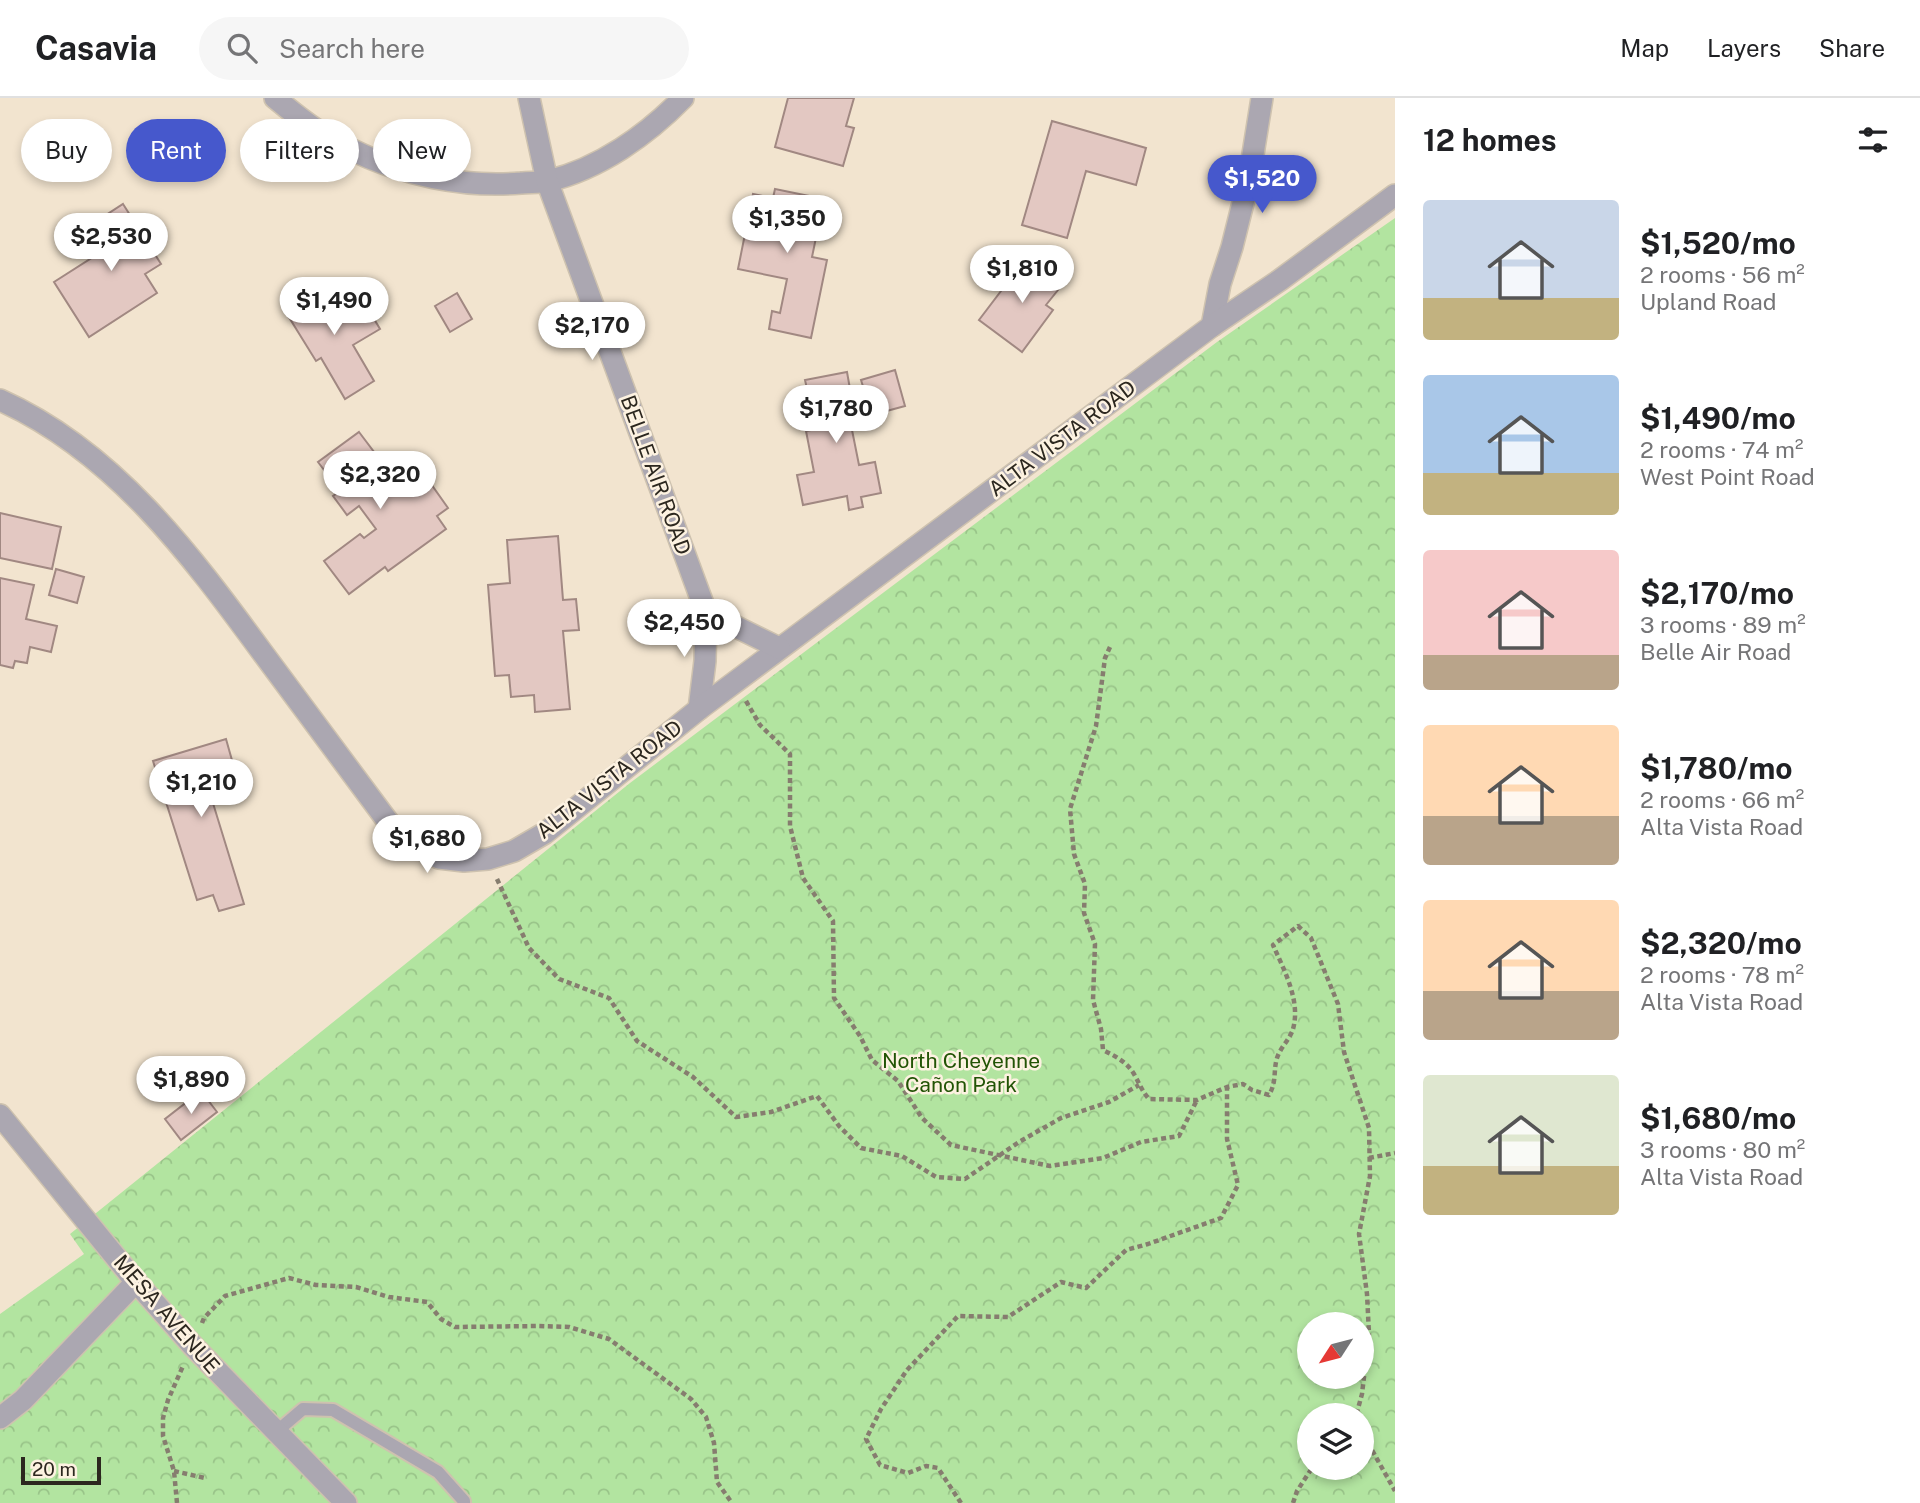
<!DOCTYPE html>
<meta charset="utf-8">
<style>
body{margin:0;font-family:"Public Sans",sans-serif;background:#f6f6f6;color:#202124;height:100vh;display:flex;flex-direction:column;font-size:26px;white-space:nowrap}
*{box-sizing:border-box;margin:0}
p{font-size:23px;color:#757577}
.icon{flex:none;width:38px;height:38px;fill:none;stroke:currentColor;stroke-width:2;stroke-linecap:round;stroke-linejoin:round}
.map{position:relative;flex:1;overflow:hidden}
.side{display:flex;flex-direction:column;background:#fff;width:525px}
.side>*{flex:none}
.hud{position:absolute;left:21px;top:21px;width:665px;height:63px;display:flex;gap:14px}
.needle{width:46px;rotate:234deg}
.controls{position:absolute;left:1297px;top:1214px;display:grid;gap:14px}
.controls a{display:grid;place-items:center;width:77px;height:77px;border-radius:50%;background:#fff;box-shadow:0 4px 10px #0003;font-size:35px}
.scale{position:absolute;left:21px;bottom:18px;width:80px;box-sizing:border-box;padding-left:7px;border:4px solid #2c271f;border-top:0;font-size:19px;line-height:24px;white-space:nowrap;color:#2c271f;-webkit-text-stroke:5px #fdf2e1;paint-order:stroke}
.price{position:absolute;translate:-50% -60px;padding:0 16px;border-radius:24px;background:#fff;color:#222;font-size:23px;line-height:46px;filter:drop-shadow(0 2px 4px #0008)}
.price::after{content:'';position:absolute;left:50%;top:42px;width:21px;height:16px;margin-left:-10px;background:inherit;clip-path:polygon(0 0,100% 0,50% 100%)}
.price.active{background:#4658cc;color:#fff}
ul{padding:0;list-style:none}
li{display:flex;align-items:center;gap:21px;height:175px;padding:0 28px}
li span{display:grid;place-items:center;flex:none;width:196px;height:140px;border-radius:7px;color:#555}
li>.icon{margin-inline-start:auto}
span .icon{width:84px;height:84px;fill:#fffc;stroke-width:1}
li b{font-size:30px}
h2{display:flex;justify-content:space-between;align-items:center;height:84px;padding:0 28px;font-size:30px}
.tag{padding:0 24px;border-radius:32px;background:#fff;box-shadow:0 4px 10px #0003;font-size:24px;line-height:63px}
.tag.active{background:#4658cc;color:#fff}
header{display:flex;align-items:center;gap:42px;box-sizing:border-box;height:98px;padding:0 35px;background:#fff;border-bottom:2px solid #e0e0e0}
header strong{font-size:33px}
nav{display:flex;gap:38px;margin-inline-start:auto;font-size:24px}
.search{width:490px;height:63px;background:#f6f6f6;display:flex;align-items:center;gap:18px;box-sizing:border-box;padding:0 24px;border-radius:38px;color:#757577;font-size:26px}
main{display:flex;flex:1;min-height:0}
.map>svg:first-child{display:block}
.park{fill:url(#park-crowns);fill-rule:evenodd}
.building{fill:#e3c8c2;stroke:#a18882;stroke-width:2}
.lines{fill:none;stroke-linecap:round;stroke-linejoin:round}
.lane-casing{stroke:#cec2af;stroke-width:16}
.street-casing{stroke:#cec2af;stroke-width:24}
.path{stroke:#867d6f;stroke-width:4.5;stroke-dasharray:5 3.5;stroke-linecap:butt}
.lane{stroke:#aba7b1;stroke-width:12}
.street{stroke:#aba7b1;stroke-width:21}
.labels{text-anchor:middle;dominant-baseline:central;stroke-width:5;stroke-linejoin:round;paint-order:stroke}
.street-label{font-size:21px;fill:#2c271f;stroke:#fdf2e1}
.park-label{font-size:21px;fill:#225405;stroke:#fdf2e1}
</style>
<header>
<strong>Casavia</strong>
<div class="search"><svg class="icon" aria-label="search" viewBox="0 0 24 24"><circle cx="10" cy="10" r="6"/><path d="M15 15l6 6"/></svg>Search here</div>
<nav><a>Map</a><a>Layers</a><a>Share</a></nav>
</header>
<main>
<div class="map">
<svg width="1395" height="1405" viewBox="0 0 1395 1405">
<defs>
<pattern id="park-crowns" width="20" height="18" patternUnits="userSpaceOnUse" patternTransform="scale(1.75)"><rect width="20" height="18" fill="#b2e4a0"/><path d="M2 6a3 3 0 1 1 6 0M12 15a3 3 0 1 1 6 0" fill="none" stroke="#99c489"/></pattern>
</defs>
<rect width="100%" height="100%" fill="#f2e4cf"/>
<path class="park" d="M1395 120V1405H0V1216L84 1156 70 1136 630 685 1217 244ZM1309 1227H1362V1279H1309ZM1309 1318H1362V1370H1309Z"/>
<g class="building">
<polygon points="788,0 854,0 846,28 854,30 843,68 775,49"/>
<polygon points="1052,23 1146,50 1136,87 1086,73 1067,140 1022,127"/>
<polygon points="775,91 824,101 812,159 827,162 811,240 769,231 772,213 780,215 787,181 738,171 753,96 773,100"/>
<polygon points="123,106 161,166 145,176 157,195 89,239 54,184 101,154 86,130"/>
<polygon points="1026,160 1062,187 1046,207 1053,212 1022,254 979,222"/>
<polygon points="317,187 336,217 362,201 380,231 353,247 374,283 345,301 321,260 316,263 282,208"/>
<polygon points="457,195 472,221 450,234 435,208"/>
<polygon points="895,272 905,308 872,317 861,282"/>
<polygon points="847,274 850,291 859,289 867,329 852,332 859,367 875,364 881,395 861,399 863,409 849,412 847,398 803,407 797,377 814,374 806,333 816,331 805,282"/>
<polygon points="359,334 384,367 399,356 424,391 431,386 448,410 437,418 446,431 388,473 385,469 349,496 324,463 360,436 364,440 376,431 359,408 347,417 333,398 340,393 318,364"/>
<polygon points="0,415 61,429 52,471 0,460"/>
<polygon points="558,438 563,502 576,501 579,532 563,533 570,611 535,614 534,597 511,599 509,577 495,578 488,487 510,485 507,442"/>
<polygon points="56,471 84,479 77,505 49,497"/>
<polygon points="0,480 34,487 26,521 57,528 51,554 30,549 27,565 15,563 13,570 0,567"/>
<polygon points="226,641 237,680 208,689 244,806 219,813 213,797 197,802 153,663"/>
<polygon points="201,993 217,1014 181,1042 165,1021"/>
</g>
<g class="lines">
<defs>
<polyline id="lane" points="276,1334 303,1311 333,1312 438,1374 464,1403 464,1405"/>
<g id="street">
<path d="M275 0C298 19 322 38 350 51 402 77 464 90 521 85 530 84 539 85 548 83 599 71 647 37 683 0"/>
<polyline points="529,0 547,83 706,514 705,563 699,611"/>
<polyline points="1212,228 1220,186 1232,149 1249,81 1262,0"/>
<path d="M0 302C114 353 190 456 262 554 305 611 347 668 389 725L412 746 439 760 464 763 488 761 514 753 545 735 699 611 1212 228 1280 182 1395 97"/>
<polyline points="706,514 779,550"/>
<polyline points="0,1017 136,1184 192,1247 346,1405"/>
<polyline points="0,1320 23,1302 136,1184"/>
</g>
</defs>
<use href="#lane" class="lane-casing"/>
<use href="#street" class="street-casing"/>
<g class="path">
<path d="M1110 549 1105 560 1096 628 1070 711 1074 756 1085 786 1084 815 1095 846 1093 902 1101 931 1103 952C1115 958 1127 964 1134 976 1139 985 1142 993 1149 1001L1197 1002 1227 989 1243 986 1252 992 1269 997C1277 983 1273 974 1277 960 1280 950 1290 941 1293 931 1301 903 1284 872 1273 847L1298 828 1311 840 1338 906 1344 954 1369 1030 1370 1078 1359 1136 1367 1196 1369 1236 1362 1296 1356 1318"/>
<polyline points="746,603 760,627 790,656 790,728 803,780 833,823 834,900 860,938 872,962 898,983 922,1020 951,1047 1050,1068 1103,1060 1141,1044 1179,1038 1197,1002"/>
<polyline points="497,781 529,850 559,881 609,900 637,943 693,979 736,1019 771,1014 817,998 839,1028 861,1050 902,1058 936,1079 965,1081 1019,1044 1061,1020 1109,1004 1139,987"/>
<polyline points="1369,1060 1395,1055"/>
<polyline points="202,1225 204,1220 225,1198 289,1180 316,1187 356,1189 389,1199 427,1204 441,1221 455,1229 538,1228 569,1229 609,1241 691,1301 706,1319 714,1345 717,1384 732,1405"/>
<polyline points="1362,1339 1368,1345 1395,1393"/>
<polyline points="174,1373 205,1380"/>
<polyline points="177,1405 174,1373 163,1338 163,1320 168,1302 183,1268"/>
<polyline points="961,1405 938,1370 926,1368 908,1375 880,1367 866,1341 881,1311 907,1272 958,1218 1008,1219 1061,1184 1086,1190 1126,1152 1148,1146 1221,1120 1238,1087 1227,1041 1227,990"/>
<polyline points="1293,1405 1297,1393 1312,1370"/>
</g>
<use href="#lane" class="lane"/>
<use href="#street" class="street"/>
</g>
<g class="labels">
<g class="street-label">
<text transform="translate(1062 340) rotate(-37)">ALTA VISTA ROAD</text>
<text transform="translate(656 377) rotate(70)">BELLE AIR ROAD</text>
<text transform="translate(609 681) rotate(-38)">ALTA VISTA ROAD</text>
<text transform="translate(167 1216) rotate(49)">MESA AVENUE</text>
</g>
<g class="park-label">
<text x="961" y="962">North Cheyenne<tspan x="961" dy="24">Cañon Park</tspan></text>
</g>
</g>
</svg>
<div class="controls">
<a><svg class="needle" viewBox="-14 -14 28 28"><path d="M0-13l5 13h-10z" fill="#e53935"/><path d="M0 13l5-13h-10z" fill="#757577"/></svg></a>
<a><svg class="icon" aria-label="layers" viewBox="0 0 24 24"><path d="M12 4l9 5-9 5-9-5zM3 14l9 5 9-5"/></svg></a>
</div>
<div class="scale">20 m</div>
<b class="price active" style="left:1262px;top:117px">$1,520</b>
<b class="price" style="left:787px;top:157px">$1,350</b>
<b class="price" style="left:111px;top:175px">$2,530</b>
<b class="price" style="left:1022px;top:207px">$1,810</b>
<b class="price" style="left:334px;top:239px">$1,490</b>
<b class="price" style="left:592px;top:264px">$2,170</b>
<b class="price" style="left:836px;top:347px">$1,780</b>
<b class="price" style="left:380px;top:413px">$2,320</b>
<b class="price" style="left:684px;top:561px">$2,450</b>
<b class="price" style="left:201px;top:721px">$1,210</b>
<b class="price" style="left:427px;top:777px">$1,680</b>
<b class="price" style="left:191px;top:1018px">$1,890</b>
<div class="hud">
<a class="tag">Buy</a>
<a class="tag active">Rent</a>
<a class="tag">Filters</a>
<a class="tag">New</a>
</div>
</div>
<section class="side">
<h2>12 homes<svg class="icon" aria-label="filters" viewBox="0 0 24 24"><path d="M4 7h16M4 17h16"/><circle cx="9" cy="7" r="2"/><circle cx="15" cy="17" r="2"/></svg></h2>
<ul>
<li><span style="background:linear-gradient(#c9d6e8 70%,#c2b280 0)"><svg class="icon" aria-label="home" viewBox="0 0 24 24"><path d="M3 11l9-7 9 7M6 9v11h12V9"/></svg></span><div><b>$1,520/mo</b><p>2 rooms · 56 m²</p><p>Upland Road</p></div></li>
<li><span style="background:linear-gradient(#a9c7e8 70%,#c2b280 0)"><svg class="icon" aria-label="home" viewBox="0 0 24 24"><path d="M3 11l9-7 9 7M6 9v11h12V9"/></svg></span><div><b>$1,490/mo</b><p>2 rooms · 74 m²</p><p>West Point Road</p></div></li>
<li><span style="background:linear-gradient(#f6c9c9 75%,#b9a48a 0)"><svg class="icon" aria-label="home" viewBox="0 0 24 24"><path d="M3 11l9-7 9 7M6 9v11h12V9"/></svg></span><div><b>$2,170/mo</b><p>3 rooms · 89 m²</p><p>Belle Air Road</p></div></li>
<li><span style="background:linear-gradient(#ffd9b3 65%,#b9a48a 0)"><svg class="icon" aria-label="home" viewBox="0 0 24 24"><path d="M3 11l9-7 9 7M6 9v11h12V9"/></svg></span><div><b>$1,780/mo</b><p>2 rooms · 66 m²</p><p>Alta Vista Road</p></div></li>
<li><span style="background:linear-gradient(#ffd9b3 65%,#b9a48a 0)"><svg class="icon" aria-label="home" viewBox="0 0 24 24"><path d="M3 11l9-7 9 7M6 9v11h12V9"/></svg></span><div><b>$2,320/mo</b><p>2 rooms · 78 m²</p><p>Alta Vista Road</p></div></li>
<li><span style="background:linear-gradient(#dfe7d0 65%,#c2b280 0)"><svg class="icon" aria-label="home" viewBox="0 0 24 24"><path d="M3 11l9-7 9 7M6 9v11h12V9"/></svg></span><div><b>$1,680/mo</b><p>3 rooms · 80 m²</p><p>Alta Vista Road</p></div></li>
</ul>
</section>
</main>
